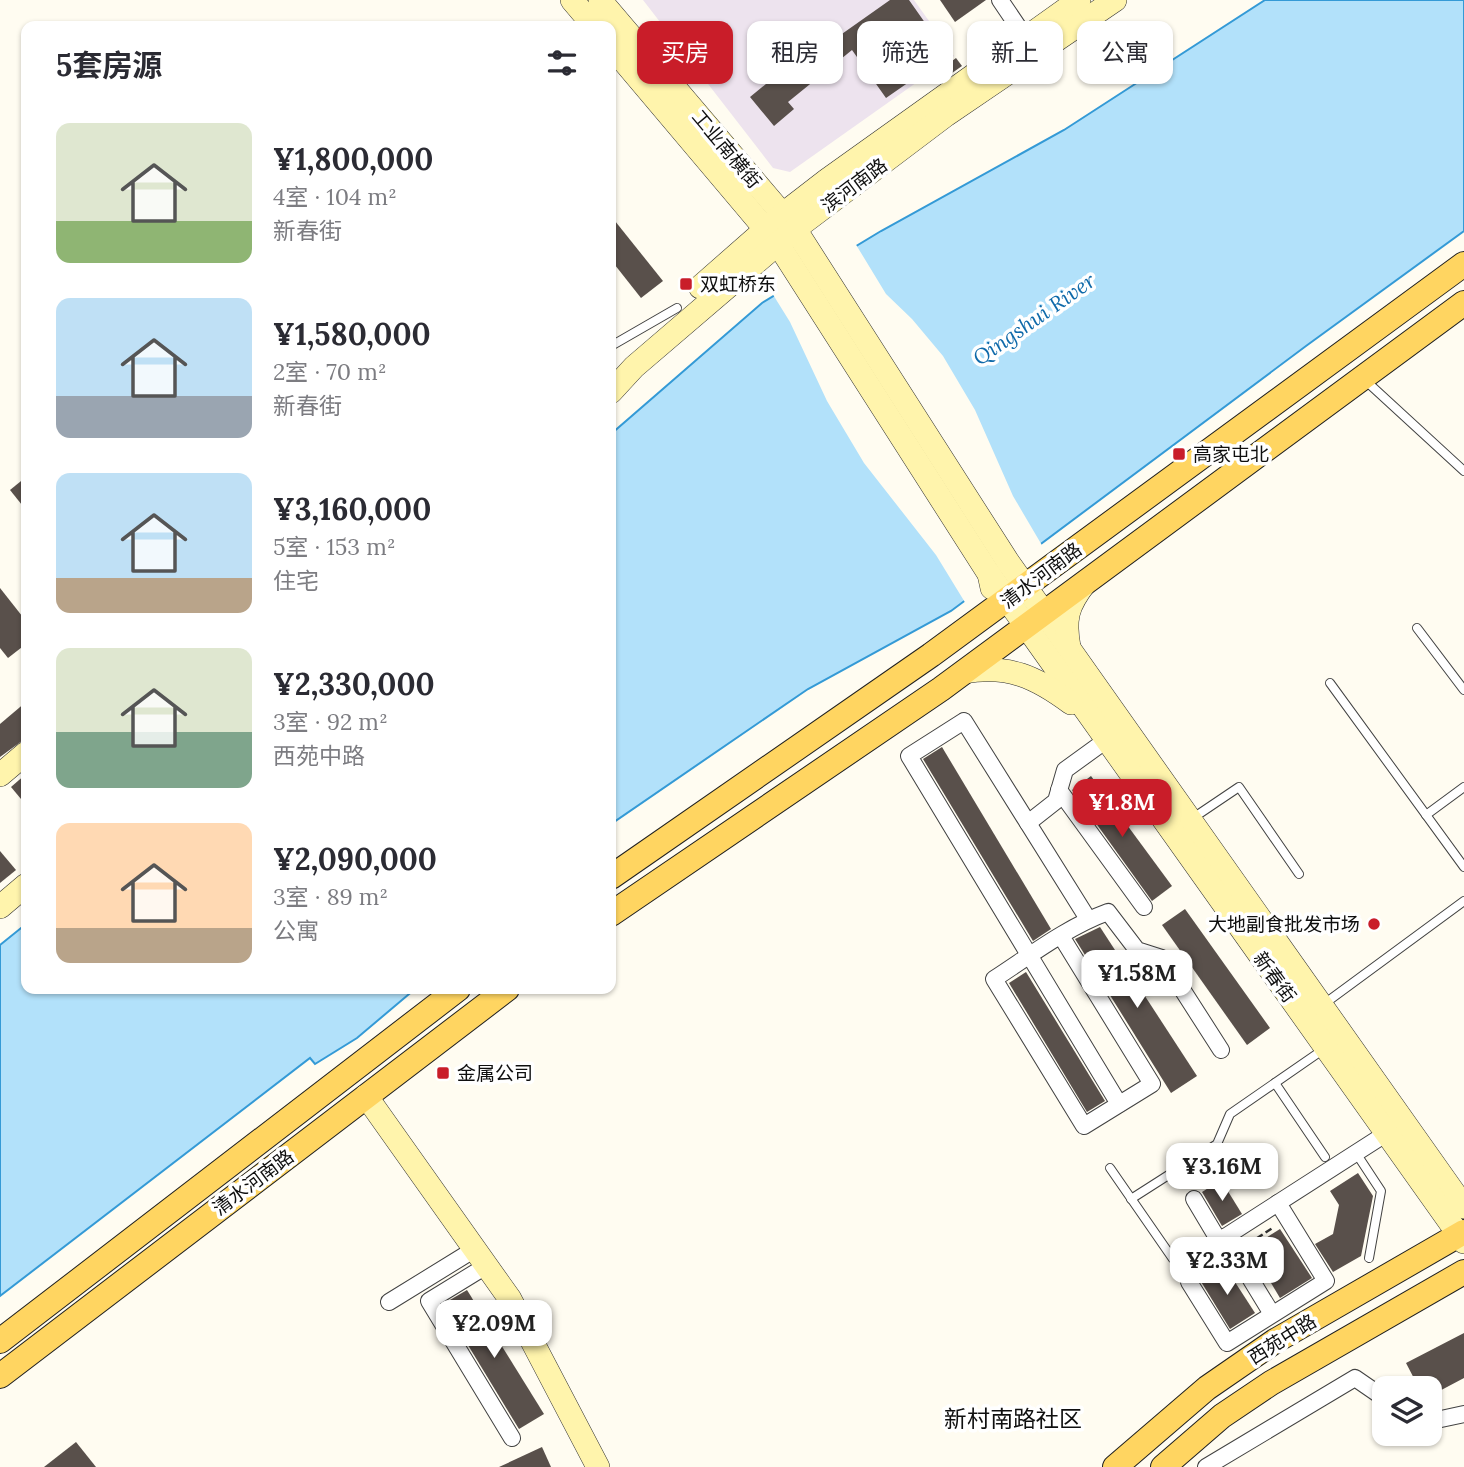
<!DOCTYPE html>
<html lang="zh">
<meta charset="utf-8">
<style>
body{margin:0;font-family:Lora,"Noto Sans SC",serif;background:#f2f2f3;color:#2b2b33;height:100vh;display:flex;flex-direction:column;font-size:26px;white-space:nowrap}
*{box-sizing:border-box;margin:0}
p{font-size:23px;color:#7c7c81}
.icon{flex:none;width:38px;height:38px;fill:none;stroke:currentColor;stroke-width:2;stroke-linecap:round;stroke-linejoin:round}
.map{position:relative;flex:1;overflow:hidden}
.panel{position:absolute;left:21px;top:21px;width:595px;height:973px;display:flex;flex-direction:column;background:#fff;border-radius:14px;box-shadow:0 2px 5px #0004}
.panel>*{flex:none}
.hud{position:absolute;left:637px;top:21px;width:665px;height:63px;display:flex;gap:14px}
.controls{position:absolute;left:1372px;top:1376px;display:grid;gap:14px}
.controls a{display:grid;place-items:center;width:70px;height:70px;border-radius:14px;background:#fff;box-shadow:0 2px 5px #0004;font-size:35px}
.price{position:absolute;translate:-50% -60px;padding:0 16px;border-radius:14px;background:#fff;color:#222;font-size:23px;line-height:46px;filter:drop-shadow(0 2px 4px #0008)}
.price::after{content:'';position:absolute;left:50%;top:42px;width:21px;height:16px;margin-left:-10px;background:inherit;clip-path:polygon(0 0,100% 0,50% 100%)}
.price.active{background:#c91d29;color:#fff}
ul{padding:0;list-style:none}
li{display:flex;align-items:center;gap:21px;height:175px;padding:0 35px}
li span{display:grid;place-items:center;flex:none;width:196px;height:140px;border-radius:14px;color:#555}
li>.icon{margin-inline-start:auto}
span .icon{width:84px;height:84px;fill:#fffc;stroke-width:1}
li b{font-size:30px}
h2{display:flex;justify-content:space-between;align-items:center;height:84px;padding:0 35px;font-size:30px}
.chip{padding:0 24px;border-radius:14px;background:#fff;box-shadow:0 2px 5px #0004;font-size:24px;line-height:63px}
.chip.active{background:#c91d29;color:#fff}
.map>svg:first-child{display:block}
.industrial{fill:#ede3ee}
.water{fill:#b2e1fa;stroke:#349ad6;stroke-width:2}
.pier{fill:#fffcf1}
.building{fill:#59504b}
.lines{fill:none;stroke-linecap:round;stroke-linejoin:round}
.lane-casing{stroke:#424242;stroke-width:10}
.street-casing{stroke:#424242;stroke-width:18}
.secondary-casing{stroke:#313131;stroke-width:24}
.primary-casing{stroke:#202020;stroke-width:26}
.path{stroke:#313131;stroke-width:2.5;stroke-dasharray:7 3.5;stroke-linecap:butt}
.lane{stroke:#fff;stroke-width:8}
.street{stroke:#fff;stroke-width:16}
.secondary{stroke:#fff4ac;stroke-width:23}
.primary{stroke:#ffd561;stroke-width:24}
.poi-dot{fill:#c91d29;stroke:#fff;stroke-width:2.5}
.labels{text-anchor:middle;dominant-baseline:central;stroke-width:7;stroke-linejoin:round;paint-order:stroke}
.street-label{font-size:19px;fill:#0f0f0f;stroke:#fff}
.poi-label{font-size:19px;fill:#0f0f0f;stroke:#fff;text-anchor:start}
.water-label{font-size:21px;font-style:italic;fill:#0f6aaa;stroke:#fff}
.quarter-label{font-size:23px;fill:#0f0f0f;stroke:#fff}
</style>
<div class="map">
<svg width="1464" height="1467" viewBox="0 0 1464 1467">
<rect width="100%" height="100%" fill="#fffcf1"/>
<polygon class="industrial" points="643,0 914,0 954,56 790,172 773,168"/>
<g class="water">
<polygon points="1265,0 1464,0 1464,231 1306,346 951,611 808,689 611,824 611,434 762,303 881,231 1064,130"/>
<polygon points="26,924 26,989 415,989 357,1038 315,1064 310,1058 0,1296 0,945"/>
</g>
<polygon class="pier" points="855,243 886,294 912,319 943,356 975,410 1013,496 1043,547 966,604 936,555 864,463 827,401 790,322 772,293"/>
<g class="building">
<polygon points="890,0 909,0 952,61 956,58 962,66 945,78 935,64 886,98 852,50 788,102 794,109 774,126 750,97 833,29 839,36"/>
<polygon points="940,0 986,0 955,22"/>
<polygon points="611,216 663,281 641,298 611,260"/>
<polygon points="26,477 26,510 10,490"/>
<polygon points="0,588 26,621 26,644 8,658 0,648"/>
<polygon points="26,702 26,738 0,757 0,724"/>
<polygon points="942,747 1051,929 1033,941 923,759"/>
<polygon points="26,774 26,805 11,787"/>
<polygon points="1091,776 1172,886 1152,901 1072,790"/>
<polygon points="0,851 16,870 0,883"/>
<polygon points="1185,909 1270,1028 1247,1045 1162,925"/>
<polygon points="1100,927 1197,1076 1171,1093 1075,939"/>
<polygon points="1026,972 1105,1101 1087,1112 1009,983"/>
<polygon points="1358,1173 1373,1196 1361,1256 1333,1272 1315,1244 1333,1234 1339,1205 1330,1191"/>
<polygon points="1221,1180 1242,1214 1222,1226 1202,1192"/>
<polygon points="1280,1229 1312,1278 1280,1298 1250,1248"/>
<polygon points="1224,1265 1255,1313 1230,1329 1200,1280"/>
<polygon points="467,1290 544,1414 519,1429 443,1304"/>
<polygon points="1464,1333 1464,1378 1430,1396 1430,1388 1419,1388 1406,1363"/>
<polygon points="76,1442 96,1467 44,1467"/>
<polygon points="542,1447 551,1467 499,1467"/>
</g>
<g class="lines">
<defs>
<g id="lane">
<polyline points="611,346 677,308"/>
<polyline points="1366,381 1464,471"/>
<polyline points="1417,628 1464,690"/>
<polyline points="1330,683 1464,867"/>
<polyline points="1426,815 1464,787"/>
<polyline points="1193,818 1239,787 1299,874"/>
<polyline points="1324,1004 1464,901"/>
<polyline points="1275,1083 1325,1157"/>
<polyline points="1356,1153 1381,1191 1369,1258"/>
<polyline points="1110,1168 1173,1259"/>
<polyline points="1131,1199 1217,1144 1230,1114 1324,1049"/>
</g>
<g id="street">
<polyline points="1000,0 1025,37"/>
<polyline points="1059,790 1144,907"/>
<polyline points="1028,823 1056,801 1065,770 1105,741"/>
<polyline points="1088,919 964,721 909,756 1119,1104"/>
<path d="M1061 936 1152 1084 1084 1126 994 979C1031 955 1067 927 1108 912L1137 950 1162 958 1221 1050"/>
<polyline points="1194,1199 1219,1241 1225,1237"/>
<polyline points="486,1266 429,1301 512,1438"/>
<polyline points="1189,1282 1227,1343 1326,1281 1278,1203"/>
<polyline points="389,1302 475,1249"/>
<polyline points="1272,1314 1225,1237 1387,1133"/>
<polyline points="1430,1419 1441,1419 1464,1414"/>
<polyline points="1206,1467 1355,1378 1384,1398"/>
</g>
<g id="secondary">
<polyline points="572,0 594,26"/>
<polyline points="600,0 795,229 1008,562 1464,1207"/>
<polyline points="611,46 778,244 989,574 992,588"/>
<polyline points="700,287 783,214 827,180 1079,0"/>
<polyline points="611,392 634,367 795,229 946,115 1115,0"/>
<polyline points="989,574 1464,1242"/>
<path d="M1069 647C1064 619 1067 606 1085 583"/>
<path d="M964 672C1008 664 1036 677 1071 703"/>
<polyline points="0,775 26,753"/>
<polyline points="0,907 26,885"/>
<polyline points="366,1096 510,1299 598,1467"/>
</g>
<g id="primary">
<polyline points="611,877 931,655 1464,264"/>
<polyline points="611,914 941,689 1464,303"/>
<polyline points="0,1341 458,989"/>
<polyline points="0,1376 507,989"/>
<polyline points="1115,1467 1207,1388 1275,1341 1464,1232"/>
<polyline points="1163,1467 1222,1416 1271,1383 1464,1272"/>
</g>
</defs>
<use href="#lane" class="lane-casing"/>
<use href="#street" class="street-casing"/>
<use href="#secondary" class="secondary-casing"/>
<use href="#primary" class="primary-casing"/>
<g class="path">
<polyline points="1248,1244 1274,1227"/>
<polyline points="1203,1273 1221,1261"/>
</g>
<use href="#lane" class="lane"/>
<use href="#street" class="street"/>
<use href="#secondary" class="secondary"/>
<use href="#primary" class="primary"/>
</g>
<g class="poi-dot">
<rect x="679" y="277" width="14" height="14" rx="3.5"/>
<rect x="1172" y="447" width="14" height="14" rx="3.5"/>
<circle cx="1374" cy="924" r="7"/>
<rect x="436" y="1066" width="14" height="14" rx="3.5"/>
</g>
<g class="labels">
<g class="street-label">
<text transform="translate(727 149) rotate(50)">工业南横街</text>
<text transform="translate(854 185) rotate(-37)">滨河南路</text>
<text transform="translate(1041 575) rotate(-37)">清水河南路</text>
<text transform="translate(1275 977) rotate(54)">新春街</text>
<text transform="translate(253 1182) rotate(-37)">清水河南路</text>
<text transform="translate(1282 1339) rotate(-32)">西苑中路</text>
</g>
<g class="poi-label">
<text x="700" y="284">双虹桥东</text>
<text x="1193" y="454">高家屯北</text>
<text x="1360" y="924" text-anchor="end">大地副食批发市场</text>
<text x="457" y="1073">金属公司</text>
</g>
<g class="water-label">
<text transform="translate(1034 319) rotate(-35)">Qingshui River</text>
</g>
<g class="quarter-label">
<text x="1013" y="1418">新村南路社区</text>
</g>
</g>
</svg>
<div class="controls">
<a><svg class="icon" aria-label="layers" viewBox="0 0 24 24"><path d="M12 4l9 5-9 5-9-5zM3 14l9 5 9-5"/></svg></a>
</div>
<b class="price active" style="left:1122px;top:839px">¥1.8M</b>
<b class="price" style="left:1137px;top:1010px">¥1.58M</b>
<b class="price" style="left:1222px;top:1203px">¥3.16M</b>
<b class="price" style="left:1227px;top:1297px">¥2.33M</b>
<b class="price" style="left:494px;top:1360px">¥2.09M</b>
<div class="hud">
<a class="chip active">买房</a>
<a class="chip">租房</a>
<a class="chip">筛选</a>
<a class="chip">新上</a>
<a class="chip">公寓</a>
</div>
<section class="panel">
<h2>5套房源<svg class="icon" aria-label="filters" viewBox="0 0 24 24"><path d="M4 7h16M4 17h16"/><circle cx="9" cy="7" r="2"/><circle cx="15" cy="17" r="2"/></svg></h2>
<ul>
<li><span style="background:linear-gradient(#dfe7d0 70%,#8fb573 0)"><svg class="icon" aria-label="home" viewBox="0 0 24 24"><path d="M3 11l9-7 9 7M6 9v11h12V9"/></svg></span><div><b>¥1,800,000</b><p>4室 · 104 m²</p><p>新春街</p></div></li>
<li><span style="background:linear-gradient(#bfe0f5 70%,#9aa5b1 0)"><svg class="icon" aria-label="home" viewBox="0 0 24 24"><path d="M3 11l9-7 9 7M6 9v11h12V9"/></svg></span><div><b>¥1,580,000</b><p>2室 · 70 m²</p><p>新春街</p></div></li>
<li><span style="background:linear-gradient(#bfe0f5 75%,#b9a48a 0)"><svg class="icon" aria-label="home" viewBox="0 0 24 24"><path d="M3 11l9-7 9 7M6 9v11h12V9"/></svg></span><div><b>¥3,160,000</b><p>5室 · 153 m²</p><p>住宅</p></div></li>
<li><span style="background:linear-gradient(#dfe7d0 60%,#7fa58c 0)"><svg class="icon" aria-label="home" viewBox="0 0 24 24"><path d="M3 11l9-7 9 7M6 9v11h12V9"/></svg></span><div><b>¥2,330,000</b><p>3室 · 92 m²</p><p>西苑中路</p></div></li>
<li><span style="background:linear-gradient(#ffd9b3 75%,#b9a48a 0)"><svg class="icon" aria-label="home" viewBox="0 0 24 24"><path d="M3 11l9-7 9 7M6 9v11h12V9"/></svg></span><div><b>¥2,090,000</b><p>3室 · 89 m²</p><p>公寓</p></div></li>
</ul>
</section>
</div>
